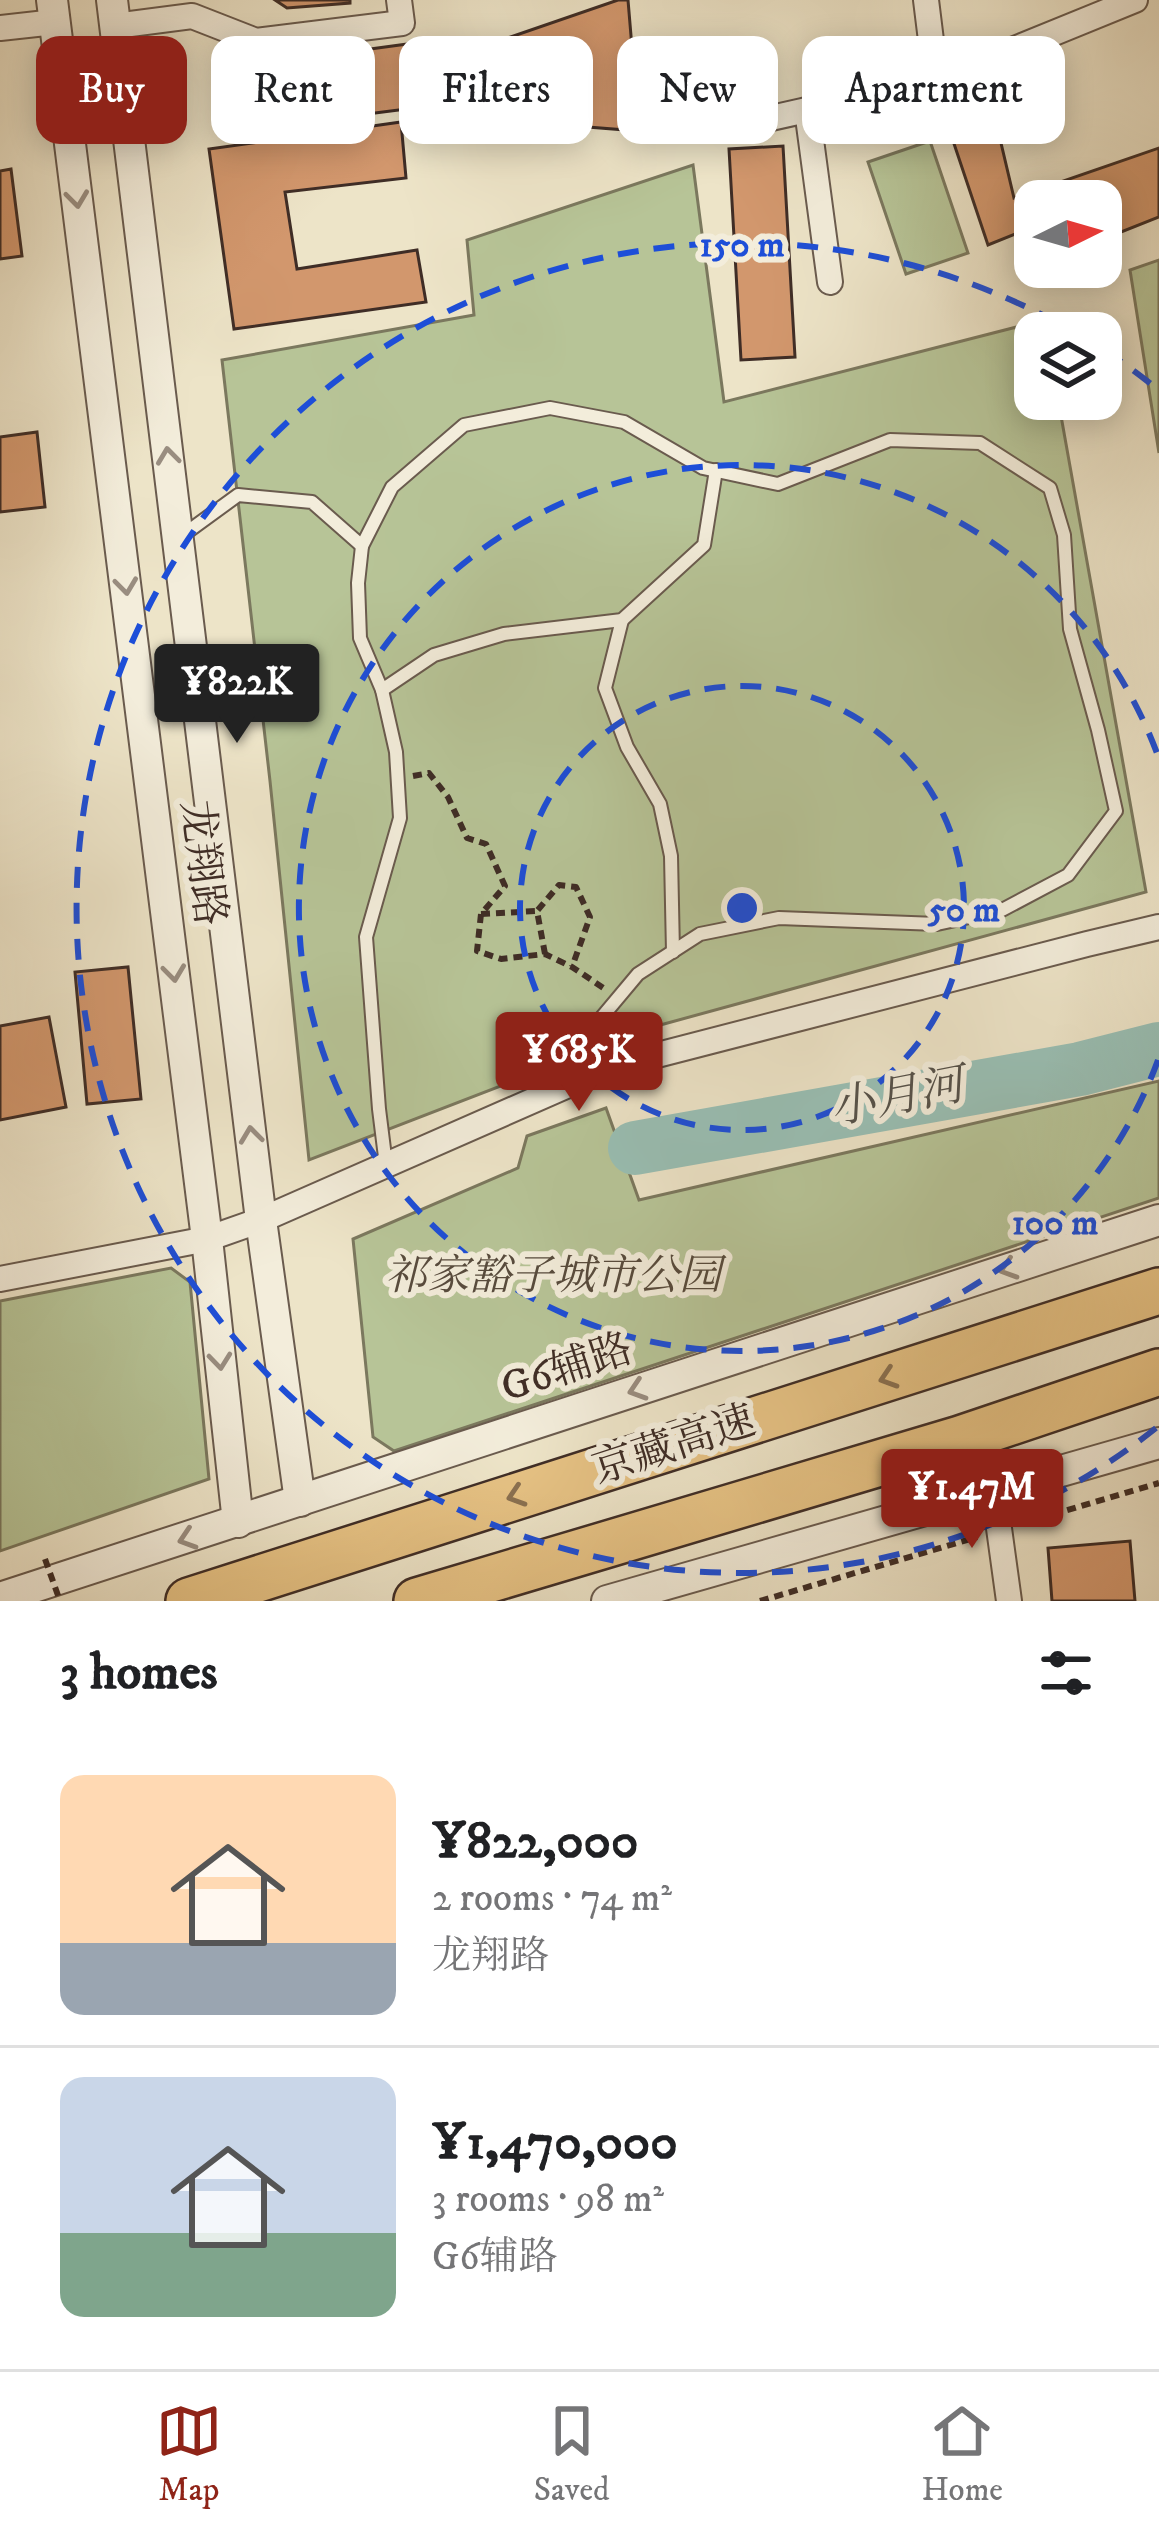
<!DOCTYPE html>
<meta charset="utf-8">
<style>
body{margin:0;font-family:"IM FELL DW Pica","Noto Serif SC",serif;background:#f2f2f2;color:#202124;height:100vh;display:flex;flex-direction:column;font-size:45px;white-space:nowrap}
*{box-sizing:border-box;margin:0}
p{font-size:39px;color:#757577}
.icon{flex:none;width:66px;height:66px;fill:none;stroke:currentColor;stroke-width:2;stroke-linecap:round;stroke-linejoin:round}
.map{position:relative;height:1601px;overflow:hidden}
.panel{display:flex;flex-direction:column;background:#fff;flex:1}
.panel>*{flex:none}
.top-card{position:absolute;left:36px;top:36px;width:1089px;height:108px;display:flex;gap:24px}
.needle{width:78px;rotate:85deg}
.buttons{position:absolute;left:1014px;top:180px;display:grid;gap:24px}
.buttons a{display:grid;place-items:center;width:108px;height:108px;border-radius:24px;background:#fff;box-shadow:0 6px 30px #0003;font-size:60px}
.price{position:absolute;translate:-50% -102px;padding:0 27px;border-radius:12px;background:#8f2418;color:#fff;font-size:39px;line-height:78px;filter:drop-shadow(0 3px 6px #0008)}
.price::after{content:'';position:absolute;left:50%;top:72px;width:36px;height:27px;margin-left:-18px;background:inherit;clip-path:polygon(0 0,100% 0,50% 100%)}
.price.selected{background:#222;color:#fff}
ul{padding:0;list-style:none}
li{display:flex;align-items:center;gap:36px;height:300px;padding:0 60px}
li+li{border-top:3px solid #e0e0e0}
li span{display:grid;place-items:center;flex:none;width:336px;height:240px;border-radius:24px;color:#555}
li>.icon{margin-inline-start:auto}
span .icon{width:144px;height:144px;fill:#fffc;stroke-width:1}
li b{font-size:51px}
h2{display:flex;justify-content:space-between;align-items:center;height:144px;padding:0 60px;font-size:51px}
.pill{padding:0 42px;border-radius:24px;background:#fff;box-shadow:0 6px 30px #0003;font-size:42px;line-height:108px}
.pill.selected{background:#8f2418;color:#fff}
.tab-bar{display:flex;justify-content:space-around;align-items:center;height:168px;border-top:3px solid #e0e0e0;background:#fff;font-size:33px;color:#757577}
.tab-bar a{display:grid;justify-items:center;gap:6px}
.tab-bar .selected{color:#8f2418}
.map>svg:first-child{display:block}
.green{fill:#b7c497;stroke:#7b785e;stroke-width:3}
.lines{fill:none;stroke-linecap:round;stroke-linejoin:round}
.river{stroke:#99bfb4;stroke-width:54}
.building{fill:#d2976d;stroke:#3f2d26;stroke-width:3}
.service-casing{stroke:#6a5b4e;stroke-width:16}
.minor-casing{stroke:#6a5b4e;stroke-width:28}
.tertiary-casing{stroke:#6a5b4e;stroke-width:34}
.motorway-casing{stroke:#3f2d26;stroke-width:50}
.path{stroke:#3f2d26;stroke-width:6;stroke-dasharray:9 6;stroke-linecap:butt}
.service{stroke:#f3eddb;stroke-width:12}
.minor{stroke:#f3eddb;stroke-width:24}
.tertiary{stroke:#f3eddb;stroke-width:30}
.motorway{stroke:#e6c284;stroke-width:45}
.path-bridge{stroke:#3f2d26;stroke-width:6;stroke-dasharray:9 6;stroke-linecap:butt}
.oneway{stroke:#998d80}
.oneway2{stroke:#8a7050}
.ring{fill:none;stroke:#1d4ed8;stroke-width:6;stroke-dasharray:21 15}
.labels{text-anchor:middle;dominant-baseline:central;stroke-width:12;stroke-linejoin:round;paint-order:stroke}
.street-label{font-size:42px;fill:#3f2d26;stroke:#f3eddb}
.park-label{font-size:42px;font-style:italic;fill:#574b3d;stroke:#f3eddb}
.water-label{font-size:45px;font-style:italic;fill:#56524a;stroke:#f3eddb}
.centre{fill:#1d4ed8;stroke:#f3eddb;stroke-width:6}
.ring-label{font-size:36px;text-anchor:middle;font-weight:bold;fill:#1d4ed8;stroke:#f3eddb;stroke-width:12;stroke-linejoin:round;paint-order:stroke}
</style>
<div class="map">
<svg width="1159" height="1601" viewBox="0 0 1159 1601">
<rect width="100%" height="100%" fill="#ede4c8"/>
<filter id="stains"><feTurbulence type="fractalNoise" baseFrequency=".00167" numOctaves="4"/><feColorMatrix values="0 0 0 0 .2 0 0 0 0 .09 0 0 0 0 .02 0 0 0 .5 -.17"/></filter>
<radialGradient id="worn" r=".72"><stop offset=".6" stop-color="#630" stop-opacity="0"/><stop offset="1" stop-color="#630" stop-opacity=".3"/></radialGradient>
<g class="green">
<polygon points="930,141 968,253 906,274 868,162"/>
<polygon points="693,165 724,402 1044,320 1046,333 1035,333 1035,399 1058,399 1146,892 653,1027 309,1160 270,781 222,360 474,315 467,240"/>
<polygon points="1159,260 1159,453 1130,270"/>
<polygon points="1159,1081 1159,1198 394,1451 373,1437 353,1239 518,1168 527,1136 606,1108 639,1200"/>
<polygon points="171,1268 190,1282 209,1479 0,1551 0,1301"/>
</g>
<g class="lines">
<polyline class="river" points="635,1148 1080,1069 1159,1049"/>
</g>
<g class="building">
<polygon points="275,0 350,0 350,3 287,8"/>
<polygon points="618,0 628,0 639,131 500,120 490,44"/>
<polygon points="437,40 446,104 304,122 296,59"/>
<polygon points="988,88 1014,198 1159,148 1159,217 1101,240 1101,201 1035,201 1035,226 988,245 941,105"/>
<polygon points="401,122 406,178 285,192 297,269 417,250 426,302 234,329 209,149"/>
<polygon points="783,146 795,357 741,360 729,149"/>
<polygon points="11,169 22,256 0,259 0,171"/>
<polygon points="37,432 45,507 0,512 0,437"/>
<polygon points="128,967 141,1099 87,1104 75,972"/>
<polygon points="49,1017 66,1107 0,1120 0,1026"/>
<polygon points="1130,1541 1135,1601 1052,1601 1048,1548"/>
</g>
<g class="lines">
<defs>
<g id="service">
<polyline points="179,538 238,495 312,502 362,546 392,487 464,425 550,408 624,422 703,468 778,484 890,440 980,443 1050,488 1064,535 1070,629 1098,730 1116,811 1068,875 1002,910 937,924 779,918 700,934 638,974 576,1048 565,1087"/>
<polyline points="362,546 358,583 360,638 382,690 434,655 504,634 622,620 704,545 716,470"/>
<polyline points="622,620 605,688 627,747 660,804 671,856 673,952"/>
<polyline points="382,690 396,752 400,818 366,937 379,1109 386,1165"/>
</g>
<g id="minor">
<polyline points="926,0 936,81 1135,0"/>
<polyline points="115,26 192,16 256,41 402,23 399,0"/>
<polyline points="0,28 55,22"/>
<polyline points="807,110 830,282"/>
<polyline points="731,127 936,81"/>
<polyline points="0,1279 207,1239 261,1220 607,1068 1087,944 1159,927"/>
<polyline points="994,1492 1009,1601"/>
</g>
<g id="tertiary">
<polyline points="52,0 207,1239 238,1522"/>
<polyline points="112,0 261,1220 300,1501"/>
<polyline points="0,1598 1159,1220"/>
<polyline points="607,1601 1159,1443"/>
</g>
<g id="motorway">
<polyline points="189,1601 1159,1291"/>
<polyline points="417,1601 960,1439 1159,1372"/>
</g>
</defs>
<use href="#service" class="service-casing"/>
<use href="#minor" class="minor-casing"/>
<use href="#tertiary" class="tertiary-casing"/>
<use href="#motorway" class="motorway-casing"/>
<g class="path">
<polyline points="413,776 429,773 448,797 467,838 486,844 505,886 481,914 477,951 501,959 545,954 572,967 605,989"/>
<polyline points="481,914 537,911"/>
<polyline points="545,954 537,911 559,885 576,887 590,917 572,967"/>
<polyline points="1024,1523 1159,1483"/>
<polyline points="760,1601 977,1537"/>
</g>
<use href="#service" class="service"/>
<use href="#minor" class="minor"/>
<use href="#tertiary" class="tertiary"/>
<use href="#motorway" class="motorway"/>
<polyline class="path-bridge" points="45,1559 60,1601"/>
</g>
<defs><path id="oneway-chevron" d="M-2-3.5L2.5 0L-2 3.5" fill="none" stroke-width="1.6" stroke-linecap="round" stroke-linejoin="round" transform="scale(3)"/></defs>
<g class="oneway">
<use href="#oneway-chevron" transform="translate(77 199) rotate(83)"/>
<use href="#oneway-chevron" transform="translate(168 456) rotate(-97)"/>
<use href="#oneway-chevron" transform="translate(126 586) rotate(83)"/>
<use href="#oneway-chevron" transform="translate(174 973) rotate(83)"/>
<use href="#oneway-chevron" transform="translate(251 1135) rotate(-97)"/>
<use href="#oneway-chevron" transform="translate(1008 1269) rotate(162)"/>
<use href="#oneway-chevron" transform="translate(220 1361) rotate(84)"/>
<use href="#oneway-chevron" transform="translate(637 1390) rotate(162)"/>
<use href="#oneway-chevron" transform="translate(187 1539) rotate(162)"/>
</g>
<g class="oneway2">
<use href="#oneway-chevron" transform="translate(888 1378) rotate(162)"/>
<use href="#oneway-chevron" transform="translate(516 1496) rotate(162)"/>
</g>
<g class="ring">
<circle cx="742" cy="908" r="222"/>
<path d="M1158 1060A443 443 0 1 1 1158 756"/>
<path d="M1156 1428A665 665 0 1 1 1074 332M1104 350A665 665 0 0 1 1156 388"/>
</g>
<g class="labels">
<g class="street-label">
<text transform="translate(202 863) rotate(83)">龙翔路</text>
<text transform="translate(567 1369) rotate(-18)">G6辅路</text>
<text transform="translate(674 1446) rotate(-18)">京藏高速</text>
</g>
<g class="park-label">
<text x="553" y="1277">祁家豁子城市公园</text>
</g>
<g class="water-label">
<text transform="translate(897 1098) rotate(-11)">小月河</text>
</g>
</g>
<circle cx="742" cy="908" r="18" class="centre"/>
<g class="ring-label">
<text x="742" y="256">150 m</text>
<text x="964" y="921">50 m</text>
<text x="1055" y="1234">100 m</text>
</g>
<rect width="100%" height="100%" filter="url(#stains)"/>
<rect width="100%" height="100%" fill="url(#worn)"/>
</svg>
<div class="buttons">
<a><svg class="needle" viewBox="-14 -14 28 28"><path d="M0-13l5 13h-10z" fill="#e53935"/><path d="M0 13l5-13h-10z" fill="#757577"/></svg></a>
<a><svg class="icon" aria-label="layers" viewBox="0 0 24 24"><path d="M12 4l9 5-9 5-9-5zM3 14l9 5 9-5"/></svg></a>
</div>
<b class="price selected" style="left:237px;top:746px">¥822K</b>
<b class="price" style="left:579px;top:1114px">¥685K</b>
<b class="price" style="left:972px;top:1551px">¥1.47M</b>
<div class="top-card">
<a class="pill selected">Buy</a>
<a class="pill">Rent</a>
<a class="pill">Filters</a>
<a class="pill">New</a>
<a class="pill">Apartment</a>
</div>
</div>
<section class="panel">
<h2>3 homes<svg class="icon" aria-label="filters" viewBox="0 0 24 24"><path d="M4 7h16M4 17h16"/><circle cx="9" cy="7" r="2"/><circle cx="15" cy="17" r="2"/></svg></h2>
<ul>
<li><span style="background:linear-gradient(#ffd9b3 70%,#9aa5b1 0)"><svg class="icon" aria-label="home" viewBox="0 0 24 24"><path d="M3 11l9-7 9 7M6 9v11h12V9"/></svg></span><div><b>¥822,000</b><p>2 rooms · 74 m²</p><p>龙翔路</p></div></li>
<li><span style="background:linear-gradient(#c9d6e8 65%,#7fa58c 0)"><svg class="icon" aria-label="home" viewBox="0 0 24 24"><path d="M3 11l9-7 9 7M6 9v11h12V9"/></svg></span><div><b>¥1,470,000</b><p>3 rooms · 98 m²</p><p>G6辅路</p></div></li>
</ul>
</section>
<nav class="tab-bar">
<a class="selected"><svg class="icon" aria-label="map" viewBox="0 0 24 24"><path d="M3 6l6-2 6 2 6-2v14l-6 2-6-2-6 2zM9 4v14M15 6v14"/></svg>Map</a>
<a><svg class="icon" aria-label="saved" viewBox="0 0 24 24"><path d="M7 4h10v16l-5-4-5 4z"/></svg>Saved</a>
<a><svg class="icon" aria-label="home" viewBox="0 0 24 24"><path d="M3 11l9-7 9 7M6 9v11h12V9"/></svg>Home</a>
</nav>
